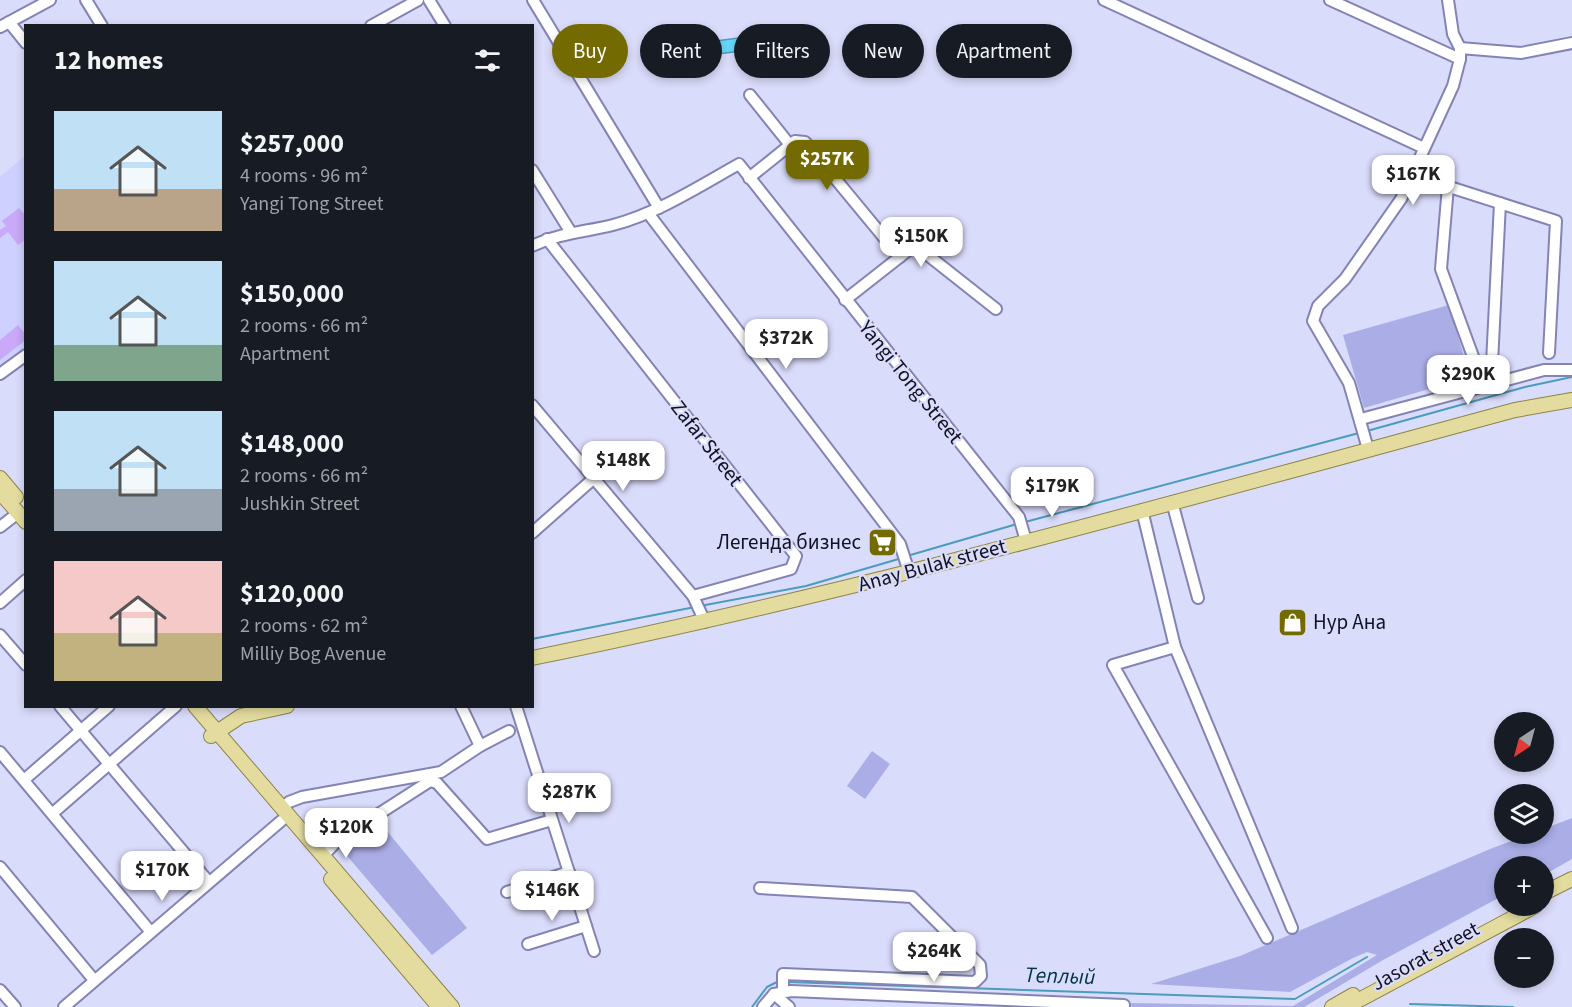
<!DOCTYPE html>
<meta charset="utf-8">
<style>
body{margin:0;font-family:"Source Sans 3",sans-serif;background:#242831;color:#f1f3f6;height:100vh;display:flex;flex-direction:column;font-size:22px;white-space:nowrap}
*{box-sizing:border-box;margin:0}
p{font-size:20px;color:#9ea1a6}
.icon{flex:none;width:33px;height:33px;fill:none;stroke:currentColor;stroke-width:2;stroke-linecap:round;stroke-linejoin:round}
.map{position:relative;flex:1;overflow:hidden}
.sheet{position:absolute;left:24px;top:24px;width:510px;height:684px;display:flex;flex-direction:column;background:#171b24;border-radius:0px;box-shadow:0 3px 9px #0003}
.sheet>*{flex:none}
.top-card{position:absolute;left:552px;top:24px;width:570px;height:54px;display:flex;gap:12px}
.needle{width:39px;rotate:216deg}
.tools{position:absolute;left:1494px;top:712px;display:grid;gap:12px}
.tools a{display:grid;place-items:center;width:60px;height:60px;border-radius:50%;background:#171b24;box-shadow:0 3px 9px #0003;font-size:30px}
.price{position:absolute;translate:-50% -51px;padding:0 14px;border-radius:12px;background:#fff;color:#222;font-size:20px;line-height:39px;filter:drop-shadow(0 2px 3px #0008)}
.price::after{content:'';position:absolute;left:50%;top:36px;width:18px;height:14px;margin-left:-9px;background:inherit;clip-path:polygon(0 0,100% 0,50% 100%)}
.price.active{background:#746a02;color:#fff}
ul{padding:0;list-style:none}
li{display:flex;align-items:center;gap:18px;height:150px;padding:0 30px}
li span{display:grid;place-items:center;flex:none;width:168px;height:120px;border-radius:0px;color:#555}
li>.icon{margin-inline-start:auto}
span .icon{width:72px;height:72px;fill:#fffc;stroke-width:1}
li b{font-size:26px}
h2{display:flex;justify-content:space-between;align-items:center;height:72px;padding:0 30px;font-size:26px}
.tag{padding:0 21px;border-radius:27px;background:#171b24;box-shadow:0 3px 9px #0003;font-size:21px;line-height:54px}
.tag.active{background:#746a02;color:#fff}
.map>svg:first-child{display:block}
.built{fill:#ced1ff}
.green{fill:#abade6}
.water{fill:#66d7fc;stroke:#4c9cbb;stroke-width:1.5}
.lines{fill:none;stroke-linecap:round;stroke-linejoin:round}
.stream{stroke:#4c9cbb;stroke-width:2}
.building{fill:#c9a9f8}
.minor-casing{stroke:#8384b3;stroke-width:14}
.major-casing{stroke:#8d8548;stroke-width:16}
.minor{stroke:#fff;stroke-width:10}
.major{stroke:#e3dc9e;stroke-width:14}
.labels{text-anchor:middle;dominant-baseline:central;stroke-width:4.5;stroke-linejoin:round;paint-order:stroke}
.street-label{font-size:21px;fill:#112;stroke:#dadcfb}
.poi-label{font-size:21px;fill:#112;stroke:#dadcfb;text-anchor:end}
.water-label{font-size:22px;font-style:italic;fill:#003544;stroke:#dadcfb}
</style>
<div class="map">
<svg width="1572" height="1007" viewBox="0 0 1572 1007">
<rect width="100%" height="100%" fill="#dadcfb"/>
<polygon class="built" points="25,156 25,351 0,371 0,177"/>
<g class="green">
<polygon points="1449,305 1470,377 1364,408 1343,335"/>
<polygon points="872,751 890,764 865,799 847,786"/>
<polygon points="1572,818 1572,859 1544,875 1544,867 1504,867 1504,895 1383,960 1304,1007 1132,1007 1130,1003 1293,1006 1377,955 1367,952 1353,958 1290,992 1151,984 1240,956 1490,849 1530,834 1544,834 1544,829"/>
<polygon points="377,819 467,928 432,955 342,850"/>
</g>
<polygon class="water" points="776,33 775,47 669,60 664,48"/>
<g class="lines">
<g class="stream">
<polyline points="1367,431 1525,387 1572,377"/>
<polyline points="1025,522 1359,433"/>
<polyline points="907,556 1017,524"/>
<polyline points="700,606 806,586 902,558"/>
<polyline points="532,639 695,607"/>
<polyline points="788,982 1295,999 1367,957"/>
<polyline points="1410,1004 1513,1007"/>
<polyline points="752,1007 767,987 779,981"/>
</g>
</g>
<g class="building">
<polygon points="19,208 26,216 26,239 18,245 8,232 0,238 0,230 6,226 2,221"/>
<polygon points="18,325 26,335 26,340 0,360 0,340"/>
</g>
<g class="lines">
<defs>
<g id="minor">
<polyline points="86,0 102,26"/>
<polyline points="429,0 445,26"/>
<polyline points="533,0 659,208"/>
<polyline points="1104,0 1424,148"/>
<polyline points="1330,0 1460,59"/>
<polyline points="1448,0 1453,34 1460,48"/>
<polyline points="9,22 26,43"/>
<polyline points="371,26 418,0"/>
<polyline points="0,27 50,0"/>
<polyline points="750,95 790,145"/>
<polyline points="532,170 570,231"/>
<polyline points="1412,175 1556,221 1549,353"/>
<polyline points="749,178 795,141 805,142 900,257"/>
<polyline points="1448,186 1441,269 1475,362 1492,365"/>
<polyline points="648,213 900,544 909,572"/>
<polyline points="547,239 796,556 791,569 693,596"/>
<path d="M532 246C559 233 585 232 613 225 658 213 698 187 739 164L1019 517 1026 541"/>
<polyline points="845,300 915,245 996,309"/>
<polyline points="0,374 26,355"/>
<polyline points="1491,383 1500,203"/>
<polyline points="532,405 693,596 705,622"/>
<polyline points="1361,419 1544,370 1572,370"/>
<polyline points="1368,449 1349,383 1313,321 1318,306 1345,279 1401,199 1453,86 1460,59 1460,48 1521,53 1572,43"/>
<polyline points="1172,502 1198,598"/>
<polyline points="1142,510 1175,647 1292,928"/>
<polyline points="0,527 18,513"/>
<polyline points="532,533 593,479"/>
<polyline points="0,603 26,580"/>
<polyline points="0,635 26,665"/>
<polyline points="1175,647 1113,665 1267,938"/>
<polyline points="60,706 208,881"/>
<polyline points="461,706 480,746"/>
<polyline points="516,706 594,951"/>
<polyline points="0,752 150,931"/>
<polyline points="25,779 109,706"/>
<polyline points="282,808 289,802 302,797 441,772 480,746 509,731"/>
<polyline points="53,813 176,706"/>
<polyline points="323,856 338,840 430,781 437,783 487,839 552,820"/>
<polyline points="0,867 94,980"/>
<polyline points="760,888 912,897 980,965 981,976 975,982 783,974 783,991"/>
<polyline points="507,892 569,872"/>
<polyline points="528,944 586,926"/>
<polyline points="0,990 15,1007"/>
<polyline points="774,994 789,1007"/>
<polyline points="64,1007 281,821"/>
<polyline points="763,1007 774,994 791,991 1124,1005"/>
</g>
<g id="major">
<polyline points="0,478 16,497"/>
<polyline points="0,492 26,522"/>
<path d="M532 658C864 591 1189 498 1515 410L1572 400"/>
<polyline points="195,706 452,1007"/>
<polyline points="211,736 241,716 287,706"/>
<polyline points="331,879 439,1007"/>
<polyline points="1544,893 1572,879"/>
<polyline points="1332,1007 1353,995"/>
<polyline points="1346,1007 1535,906"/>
</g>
</defs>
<use href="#minor" class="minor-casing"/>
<use href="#major" class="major-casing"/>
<use href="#minor" class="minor"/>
<use href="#major" class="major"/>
</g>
<defs>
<symbol id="supermarket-square" viewBox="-11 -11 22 22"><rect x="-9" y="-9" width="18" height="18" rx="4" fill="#746a02" stroke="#dadcfb"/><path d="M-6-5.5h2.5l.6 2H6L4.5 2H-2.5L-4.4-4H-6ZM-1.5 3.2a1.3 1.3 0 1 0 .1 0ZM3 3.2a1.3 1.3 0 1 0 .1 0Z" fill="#fff"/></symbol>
<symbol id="shop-square" viewBox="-11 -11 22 22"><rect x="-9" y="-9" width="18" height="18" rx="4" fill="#746a02" stroke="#dadcfb"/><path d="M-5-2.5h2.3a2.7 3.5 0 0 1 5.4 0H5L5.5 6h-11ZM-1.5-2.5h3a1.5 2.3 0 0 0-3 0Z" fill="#fff"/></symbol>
</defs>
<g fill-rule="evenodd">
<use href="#supermarket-square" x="866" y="526" width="33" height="33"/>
<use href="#shop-square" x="1276" y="606" width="33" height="33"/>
</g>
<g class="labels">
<g class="street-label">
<text transform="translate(911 382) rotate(51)">Yangi Tong Street</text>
<text transform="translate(707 443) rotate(52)">Zafar Street</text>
<text transform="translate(932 565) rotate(-15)">Anay Bulak street</text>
<text transform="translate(1425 956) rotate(-29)">Jasorat street</text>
</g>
<g class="poi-label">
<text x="861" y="542">Легенда бизнес</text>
<text x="1313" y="622" text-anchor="start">Нур Ана</text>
</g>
<g class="water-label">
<text transform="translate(1060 976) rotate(2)">Теплый</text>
</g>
</g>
</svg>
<div class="tools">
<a><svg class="needle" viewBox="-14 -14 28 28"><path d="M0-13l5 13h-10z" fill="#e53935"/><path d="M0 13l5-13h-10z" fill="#9ea1a6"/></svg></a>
<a><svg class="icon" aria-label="layers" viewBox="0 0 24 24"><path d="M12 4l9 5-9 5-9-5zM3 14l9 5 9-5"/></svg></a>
<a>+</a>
<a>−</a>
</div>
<b class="price active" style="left:827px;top:191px">$257K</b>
<b class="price" style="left:1413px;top:206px">$167K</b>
<b class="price" style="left:921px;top:268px">$150K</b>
<b class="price" style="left:786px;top:370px">$372K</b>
<b class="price" style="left:1468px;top:406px">$290K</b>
<b class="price" style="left:623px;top:492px">$148K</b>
<b class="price" style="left:1052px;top:518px">$179K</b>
<b class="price" style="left:569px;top:824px">$287K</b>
<b class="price" style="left:346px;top:859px">$120K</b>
<b class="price" style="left:162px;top:902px">$170K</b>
<b class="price" style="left:552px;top:922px">$146K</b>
<b class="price" style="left:934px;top:983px">$264K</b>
<div class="top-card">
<a class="tag active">Buy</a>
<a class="tag">Rent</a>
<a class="tag">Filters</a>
<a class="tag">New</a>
<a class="tag">Apartment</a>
</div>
<section class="sheet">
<h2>12 homes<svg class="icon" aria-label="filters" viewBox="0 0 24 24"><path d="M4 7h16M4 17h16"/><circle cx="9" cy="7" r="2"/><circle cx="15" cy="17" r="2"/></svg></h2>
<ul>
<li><span style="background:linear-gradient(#bfe0f5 65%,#b9a48a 0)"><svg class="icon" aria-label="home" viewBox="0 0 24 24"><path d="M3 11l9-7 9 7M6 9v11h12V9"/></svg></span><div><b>$257,000</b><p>4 rooms · 96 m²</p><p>Yangi Tong Street</p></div></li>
<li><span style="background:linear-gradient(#bfe0f5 70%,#7fa58c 0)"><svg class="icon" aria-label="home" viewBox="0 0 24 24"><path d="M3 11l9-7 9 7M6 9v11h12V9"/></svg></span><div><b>$150,000</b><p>2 rooms · 66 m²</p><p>Apartment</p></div></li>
<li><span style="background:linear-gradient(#bfe0f5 65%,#9aa5b1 0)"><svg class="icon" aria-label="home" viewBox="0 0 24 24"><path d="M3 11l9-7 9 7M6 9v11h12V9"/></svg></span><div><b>$148,000</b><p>2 rooms · 66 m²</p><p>Jushkin Street</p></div></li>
<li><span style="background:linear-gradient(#f6c9c9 60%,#c2b280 0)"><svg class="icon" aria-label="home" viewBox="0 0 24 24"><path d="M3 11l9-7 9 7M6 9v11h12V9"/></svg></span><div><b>$120,000</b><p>2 rooms · 62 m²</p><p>Milliy Bog Avenue</p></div></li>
</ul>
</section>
</div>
